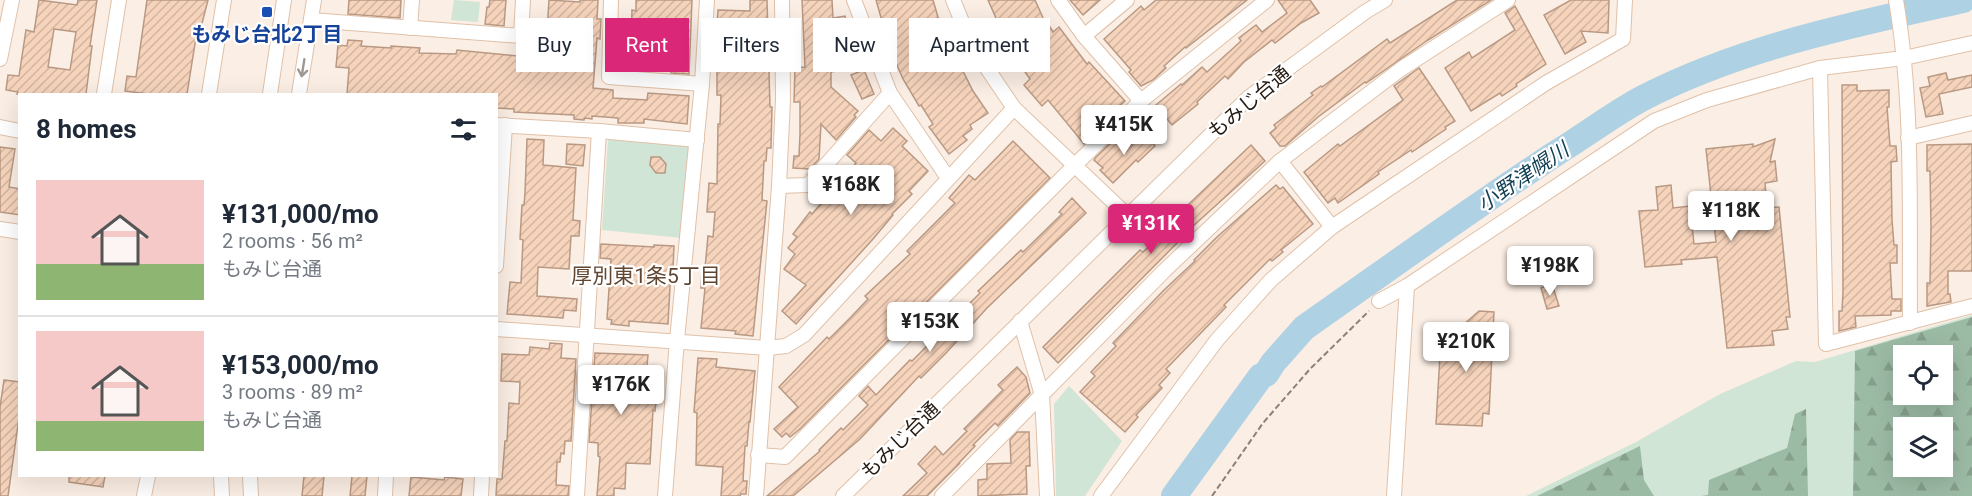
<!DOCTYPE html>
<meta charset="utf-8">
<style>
body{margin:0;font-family:Roboto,"Noto Sans JP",sans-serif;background:#f6f6f7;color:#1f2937;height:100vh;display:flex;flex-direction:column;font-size:22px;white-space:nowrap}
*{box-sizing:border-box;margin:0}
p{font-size:20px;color:#747a83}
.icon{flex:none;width:33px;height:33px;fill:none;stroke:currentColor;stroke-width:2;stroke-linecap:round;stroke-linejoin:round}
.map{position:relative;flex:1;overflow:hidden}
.details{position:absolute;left:18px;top:93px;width:480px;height:384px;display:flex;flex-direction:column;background:#fff;border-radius:0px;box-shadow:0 6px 24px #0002}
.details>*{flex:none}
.banner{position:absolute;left:516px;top:18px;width:570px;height:54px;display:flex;gap:12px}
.buttons{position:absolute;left:1893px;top:345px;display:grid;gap:12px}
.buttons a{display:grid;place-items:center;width:60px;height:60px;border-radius:0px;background:#fff;box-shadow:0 6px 24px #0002;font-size:30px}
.price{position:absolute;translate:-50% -51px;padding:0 14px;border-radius:6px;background:#fff;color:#222;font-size:20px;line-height:39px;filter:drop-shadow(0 2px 3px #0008)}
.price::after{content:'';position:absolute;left:50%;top:36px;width:18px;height:14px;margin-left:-9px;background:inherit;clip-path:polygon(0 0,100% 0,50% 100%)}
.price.selected{background:#db2777;color:#fff}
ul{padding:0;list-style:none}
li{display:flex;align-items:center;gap:18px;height:150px;padding:0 18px}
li+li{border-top:2px solid #e0e1e3}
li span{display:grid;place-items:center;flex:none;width:168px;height:120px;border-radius:0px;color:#555}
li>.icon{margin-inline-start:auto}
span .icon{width:72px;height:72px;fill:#fffc;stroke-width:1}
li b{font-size:26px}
h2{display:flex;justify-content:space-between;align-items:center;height:72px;padding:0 18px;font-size:26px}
.pill{padding:0 21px;border-radius:0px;background:#fff;box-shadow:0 6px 24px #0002;font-size:21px;line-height:54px}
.pill.selected{background:#db2777;color:#fff}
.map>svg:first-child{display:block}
.green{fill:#d1e5d6;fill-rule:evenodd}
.forest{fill:url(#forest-firs);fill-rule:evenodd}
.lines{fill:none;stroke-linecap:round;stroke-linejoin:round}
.river{stroke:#afd1e4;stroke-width:26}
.building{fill:url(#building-hatch);stroke:#b99983;stroke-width:1.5;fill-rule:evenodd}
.minor-casing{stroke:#e0c1a8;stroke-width:16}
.path{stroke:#8d8177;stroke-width:2;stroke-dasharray:6 3;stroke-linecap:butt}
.minor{stroke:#fff;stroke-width:14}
.oneway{stroke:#9d9894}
.transit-dot{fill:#1a4fb4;stroke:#fff;stroke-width:2}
.labels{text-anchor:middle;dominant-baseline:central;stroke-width:4.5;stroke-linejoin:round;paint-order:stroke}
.transit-label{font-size:20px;font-weight:bold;fill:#164399;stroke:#fff}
.street-label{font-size:20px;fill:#261b12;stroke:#fff}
.water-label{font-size:21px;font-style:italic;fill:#113f54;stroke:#fff}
.neighbourhood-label{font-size:21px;fill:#614631;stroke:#fff}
</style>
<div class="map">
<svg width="1972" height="496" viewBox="0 0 1972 496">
<defs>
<pattern id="forest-firs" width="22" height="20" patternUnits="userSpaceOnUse" patternTransform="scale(1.5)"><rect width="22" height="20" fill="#9cbba5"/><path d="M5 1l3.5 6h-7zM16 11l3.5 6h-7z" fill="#86a08d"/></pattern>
<pattern id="building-hatch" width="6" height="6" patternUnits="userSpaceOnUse" patternTransform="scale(1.5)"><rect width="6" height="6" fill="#f6d4bc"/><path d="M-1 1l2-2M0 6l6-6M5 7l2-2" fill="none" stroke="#d3b5a1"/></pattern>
</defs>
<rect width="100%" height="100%" fill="#fbeee4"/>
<g class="green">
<polygon points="454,0 480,2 478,22 451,20"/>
<polygon points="608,139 690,144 682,238 602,230"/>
<path d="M1972 315V496H1526L1636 442 1720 394 1796 361 1815 362ZM1904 356H1942V394H1904ZM1904 428H1942V466H1904Z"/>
<polygon points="1069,386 1122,441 1085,496 1056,496 1054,404"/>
</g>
<g class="forest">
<path d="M1972 317V496H1853L1855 351ZM1904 356H1942V394H1904ZM1904 428H1942V466H1904Z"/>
<polygon points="1806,409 1808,496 1701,496 1708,495 1709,480 1787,448 1795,414"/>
<polygon points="1640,446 1644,480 1654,496 1537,496"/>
</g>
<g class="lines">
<path class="river" d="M1174 496 1261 376 1266 374 1273 363 1304 328C1388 269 1472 208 1558 152 1586 135 1613 114 1643 98 1742 47 1855 24 1963 0"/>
</g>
<g class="building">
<path d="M39 0 77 5 78 0H97L90 46H92L86 94H17L18 92 6 90 8 75 19 76 26 30 34 32ZM54 29 76 32 70 70 48 67Z"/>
<polygon points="147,0 208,0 200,31 197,31 187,94 149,94 125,91 127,76 136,77"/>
<polygon points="349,0 401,0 400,18 348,14"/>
<polygon points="490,0 506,0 504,26 485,24 487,7 489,7"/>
<polygon points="549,0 580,2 580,0 598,0 597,19 601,19 600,39 597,38 593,88 613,90 613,98 647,100 648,93 689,96 687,124 644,119 644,123 618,123 618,118 592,116 592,119 585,118 584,120 574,119 574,115 514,112 514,109 496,108 496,94 347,94 349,68 336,67 338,45 347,46 348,40 362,41 361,46 391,48 391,46 420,48 419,53 456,54 457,50 538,58 540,32 547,32"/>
<polygon points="636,0 692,0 689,74 671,73 672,61 647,60 647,65 622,64 623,43 631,43 632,10 636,11"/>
<polygon points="750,0 767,0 770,107 772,107 771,148 767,148 766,161 764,161 762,200 767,201 753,336 735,334 736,331 701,328 705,288 701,288 702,268 705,268 708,236 713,237 715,212 707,212 709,183 717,184 718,124 720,124 721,95 717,95 717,53 715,52 718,10 750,11"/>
<polygon points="802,0 832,0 833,18 845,16 851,47 853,47 857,67 831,72 831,87 858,111 854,115 856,117 836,140 821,124 819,159 810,169 793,168 794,156 799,156 800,134 800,102 794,102 795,68 805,67"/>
<polygon points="876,0 933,0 940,24 952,54 954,53 973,91 988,113 970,125 972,129 963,136 967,140 949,154 929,127 933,124 921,105 919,106 903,79 890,49"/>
<polygon points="988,0 1035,0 1048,29 1050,27 1053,32 1059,27 1087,64 1089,62 1125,101 1105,119 1107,121 1084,144 1048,100 1042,106 1024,85 1030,79 1014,56 1004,62 986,33 1000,27"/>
<polygon points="1070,0 1100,0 1083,15"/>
<polygon points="1156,0 1247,0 1186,48 1185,47 1164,66 1166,68 1153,80 1141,86 1129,72 1131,70 1104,39 1141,6 1144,10"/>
<polygon points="1278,0 1310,0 1319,13 1301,23 1275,43 1272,40 1244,62 1228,79 1225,76 1197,102 1198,104 1172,125 1156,105 1181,84 1182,85 1202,67 1207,72 1241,41 1239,38 1256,25 1262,32 1287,13"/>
<polygon points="1457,0 1491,0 1428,40 1366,83 1365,82 1318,117 1285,146 1280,146 1270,133 1276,128 1274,125 1313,95 1311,93 1321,86 1322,87 1387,39 1390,43"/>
<polygon points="1571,0 1609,0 1608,33 1581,31 1586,42 1565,54 1544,15"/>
<polygon points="1515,6 1546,64 1516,84 1517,86 1502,96 1500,93 1471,111 1445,68 1469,52 1472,58 1515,30 1505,13"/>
<polygon points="1419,68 1455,121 1445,127 1446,129 1412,152 1411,150 1378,172 1379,174 1338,203 1335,198 1328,203 1304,172 1338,144 1340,146 1403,100 1394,86"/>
<polygon points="864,70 874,94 862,99 851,75"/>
<polygon points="1946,73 1948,80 1972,75 1972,87 1939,94 1943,114 1926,117 1920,88 1930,86 1928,77"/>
<polygon points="1842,85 1857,85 1857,91 1889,90 1889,107 1887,107 1890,146 1896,146 1897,161 1891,162 1892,220 1894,245 1897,245 1897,263 1890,263 1892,299 1901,299 1901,311 1891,311 1891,315 1855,316 1856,327 1839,331 1839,311 1842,311 1843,292"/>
<polygon points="893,128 907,141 902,146 928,171 909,191 912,194 892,214 893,215 873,239 796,324 782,311 806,285 784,269 795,254 788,248 797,237 793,234 810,212 812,214 856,163 847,155 869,130 881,141"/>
<polygon points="1149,128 1157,138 1152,142 1155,146 1138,162 1136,160 1113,183 1100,170 1103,168 1094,160 1096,157 1114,140 1124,151"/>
<polygon points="527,139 544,140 543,165 576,168 573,220 580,221 579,236 571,236 569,269 538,267 537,296 577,299 576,311 564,310 563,318 507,314 510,282 521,283 523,240 520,239 522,205 524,205 525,193"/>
<polygon points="1775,139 1770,162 1775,161 1777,181 1765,183 1767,208 1779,207 1790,317 1786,317 1788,329 1772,331 1774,345 1727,348 1717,257 1681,260 1682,264 1645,267 1639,211 1658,210 1656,187 1671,185 1673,208 1690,206 1694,244 1716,242 1706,149 1753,144 1753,147"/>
<polygon points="1013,141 1050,178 800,429 790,437 786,433 782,437 774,429 798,407 779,387 827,337 829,339 851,317 868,299 865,296 910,254 907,251 955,203 949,198 969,175 975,180"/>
<polygon points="567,144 585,145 583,166 566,164"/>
<polygon points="1972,144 1972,271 1948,271 1948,294 1950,294 1951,302 1927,306 1927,283 1930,283 1931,226 1930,171 1927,171 1927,145"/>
<polygon points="1251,145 1265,161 1181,237 1182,238 1058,363 1043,347 1140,250 1143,252 1176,221 1174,218"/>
<polygon points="0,147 15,149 9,187 20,189 20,215 0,212"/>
<polygon points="651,157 660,157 666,164 665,173 656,173 650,165"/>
<polygon points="1276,185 1280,189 1283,187 1313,224 1281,250 1283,252 1272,261 1270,259 1224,305 1226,307 1166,369 1170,373 1159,385 1162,388 1136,415 1138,417 1125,432 1080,392 1095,376 1091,372 1116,346 1113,343 1164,290 1195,261 1194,260 1217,237"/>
<polygon points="1072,198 1086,213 987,308 947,352 921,378 919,376 860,439 793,496 767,496 820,451 819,450 841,428 843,430 868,405 859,396 868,386 876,395 910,360 912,361 927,346 951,320 942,311 950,304 960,313 980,293 978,291 1021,250 1023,252 1062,214 1059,212"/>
<polygon points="601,244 654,247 654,245 674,246 673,268 671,268 668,324 629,321 629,326 611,324 612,320 607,319 611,259 600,258"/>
<polygon points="1552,284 1559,306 1547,309 1541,288"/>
<polygon points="1479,311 1494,312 1489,414 1483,413 1482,426 1436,424 1441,338 1447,338 1448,333 1457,333 1458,325 1463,325"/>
<polygon points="550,343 562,344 561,358 576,359 571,441 565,441 564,454 561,453 560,462 557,462 556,485 569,486 568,496 496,495 497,479 502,479 505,441 507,441 509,403 519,404 520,382 501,381 502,354 529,355 530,347 549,349"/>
<polygon points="595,353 648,355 647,366 656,367 653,393 657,393 655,411 653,410 650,464 626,463 625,489 614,488 614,496 597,496 600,457 598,456 598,443 589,442"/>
<polygon points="698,358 717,359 716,367 755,371 750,422 749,422 747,446 745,446 743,481 747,481 746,494 741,494 740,496 721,496 723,467 696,465 697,413 694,412"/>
<polygon points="1017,367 1026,377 1030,393 998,426 995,423 973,445 975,446 958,464 959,464 927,496 903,496 927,473 918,464 935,446 943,455 967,431 964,429 1003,390 998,385"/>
<polygon points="4,380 20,382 20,410 8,496 0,496 0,407"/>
<polygon points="1017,432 1029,432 1030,466 1026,466 1027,494 978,496 978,480 987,479 987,464 1011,463 1010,440"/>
<polygon points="69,476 105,476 103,487 69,482"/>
<polygon points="304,476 324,476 322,496 302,496"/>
<polygon points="352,476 367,476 365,496 350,496"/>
<polygon points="411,477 444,480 445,477 463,479 461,496 409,496"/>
</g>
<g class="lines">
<defs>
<g id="minor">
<polyline points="611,0 609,77 702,84"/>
<polyline points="854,0 890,93 948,178"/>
<polyline points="953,0 972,46 1014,108 1127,215"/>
<polyline points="1058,0 1084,36 1141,101"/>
<path d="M1896 0C1914 106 1909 216 1910 323"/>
<polyline points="311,20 521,36 523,0"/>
<polyline points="410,28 412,0"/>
<polyline points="1084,36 1127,0"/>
<polyline points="0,59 12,0"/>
<polyline points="1820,68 1826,344 1972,306"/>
<polyline points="104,94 119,0"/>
<polyline points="209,94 224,0"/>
<polyline points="270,94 284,0"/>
<polyline points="299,94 314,0"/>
<polyline points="496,125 599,131 697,140"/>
<polyline points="0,127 20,131"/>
<polyline points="1908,138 1972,123"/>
<polyline points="1280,161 1332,227"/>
<polyline points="779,186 808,185 890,93"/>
<polyline points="0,229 20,232"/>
<polyline points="496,266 505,125"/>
<polyline points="1379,301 1407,286 1654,121 1707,100 1820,68 1904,58 1972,43"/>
<polyline points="1020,321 1042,395 1047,496"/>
<polyline points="496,329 767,348 786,346 804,335 1014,108"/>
<polyline points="758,455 785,457 1074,166 1141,101 1267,0"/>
<polyline points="221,476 222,496"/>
<polyline points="250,476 251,496"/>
<polyline points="144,496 148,476"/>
<polyline points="385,496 386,476"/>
<polyline points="481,496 482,476"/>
<polyline points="577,496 599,131"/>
<polyline points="665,496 677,340 702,84 707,0"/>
<polyline points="756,496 779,186 783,99 782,0"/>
<polyline points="843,496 1248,98 1365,12 1385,0"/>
<polyline points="942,496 1164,271 1280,161 1401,69 1508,0"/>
<polyline points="1101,496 1217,340 1271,280 1332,227 1546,83 1623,39 1625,0"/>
<polyline points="1394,496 1407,286"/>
</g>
</defs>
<use href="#minor" class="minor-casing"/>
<polyline class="path" points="1212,496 1263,423 1310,369 1369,311"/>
<use href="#minor" class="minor"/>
</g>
<defs><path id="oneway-shaft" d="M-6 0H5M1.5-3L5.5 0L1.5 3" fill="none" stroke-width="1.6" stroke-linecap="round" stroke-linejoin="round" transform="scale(1.5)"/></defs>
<use class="oneway" href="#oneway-shaft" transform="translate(303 68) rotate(99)"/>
<rect class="transit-dot" x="261" y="6" width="12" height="12" rx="3"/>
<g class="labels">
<g class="transit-label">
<text x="267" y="34">もみじ台北2丁目</text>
</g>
<g class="street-label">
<text transform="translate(1249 102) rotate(-40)">もみじ台通</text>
<text transform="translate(900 440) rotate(-44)">もみじ台通</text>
</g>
<g class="water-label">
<text transform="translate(1523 177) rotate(-34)">小野津幌川</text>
</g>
<g class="neighbourhood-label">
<text x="646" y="276">厚別東1条5丁目</text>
</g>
</g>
</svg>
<div class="buttons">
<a><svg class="icon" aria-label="locate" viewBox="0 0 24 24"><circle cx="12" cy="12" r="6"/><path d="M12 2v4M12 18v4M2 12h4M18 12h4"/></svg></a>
<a><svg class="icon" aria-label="layers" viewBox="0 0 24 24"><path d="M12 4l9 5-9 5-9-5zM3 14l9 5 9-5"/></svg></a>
</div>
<b class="price" style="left:1124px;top:156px">¥415K</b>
<b class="price" style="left:851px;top:216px">¥168K</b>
<b class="price" style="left:1731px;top:242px">¥118K</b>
<b class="price selected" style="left:1151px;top:255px">¥131K</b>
<b class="price" style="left:1550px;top:297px">¥198K</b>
<b class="price" style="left:930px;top:353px">¥153K</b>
<b class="price" style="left:1466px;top:373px">¥210K</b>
<b class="price" style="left:621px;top:416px">¥176K</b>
<div class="banner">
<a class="pill">Buy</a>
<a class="pill selected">Rent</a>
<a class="pill">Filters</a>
<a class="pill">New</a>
<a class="pill">Apartment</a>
</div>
<section class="details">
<h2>8 homes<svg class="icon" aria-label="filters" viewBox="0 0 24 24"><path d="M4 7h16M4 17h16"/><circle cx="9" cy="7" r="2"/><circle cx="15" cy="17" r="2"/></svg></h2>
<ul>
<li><span style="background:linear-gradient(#f6c9c9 70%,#8fb573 0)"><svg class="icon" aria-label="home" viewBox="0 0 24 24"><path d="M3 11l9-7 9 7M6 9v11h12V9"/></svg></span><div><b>¥131,000/mo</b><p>2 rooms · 56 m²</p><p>もみじ台通</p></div></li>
<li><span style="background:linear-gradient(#f6c9c9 75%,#8fb573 0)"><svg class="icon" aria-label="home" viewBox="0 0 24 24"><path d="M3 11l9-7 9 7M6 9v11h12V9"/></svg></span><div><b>¥153,000/mo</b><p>3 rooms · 89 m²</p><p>もみじ台通</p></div></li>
</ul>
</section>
</div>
